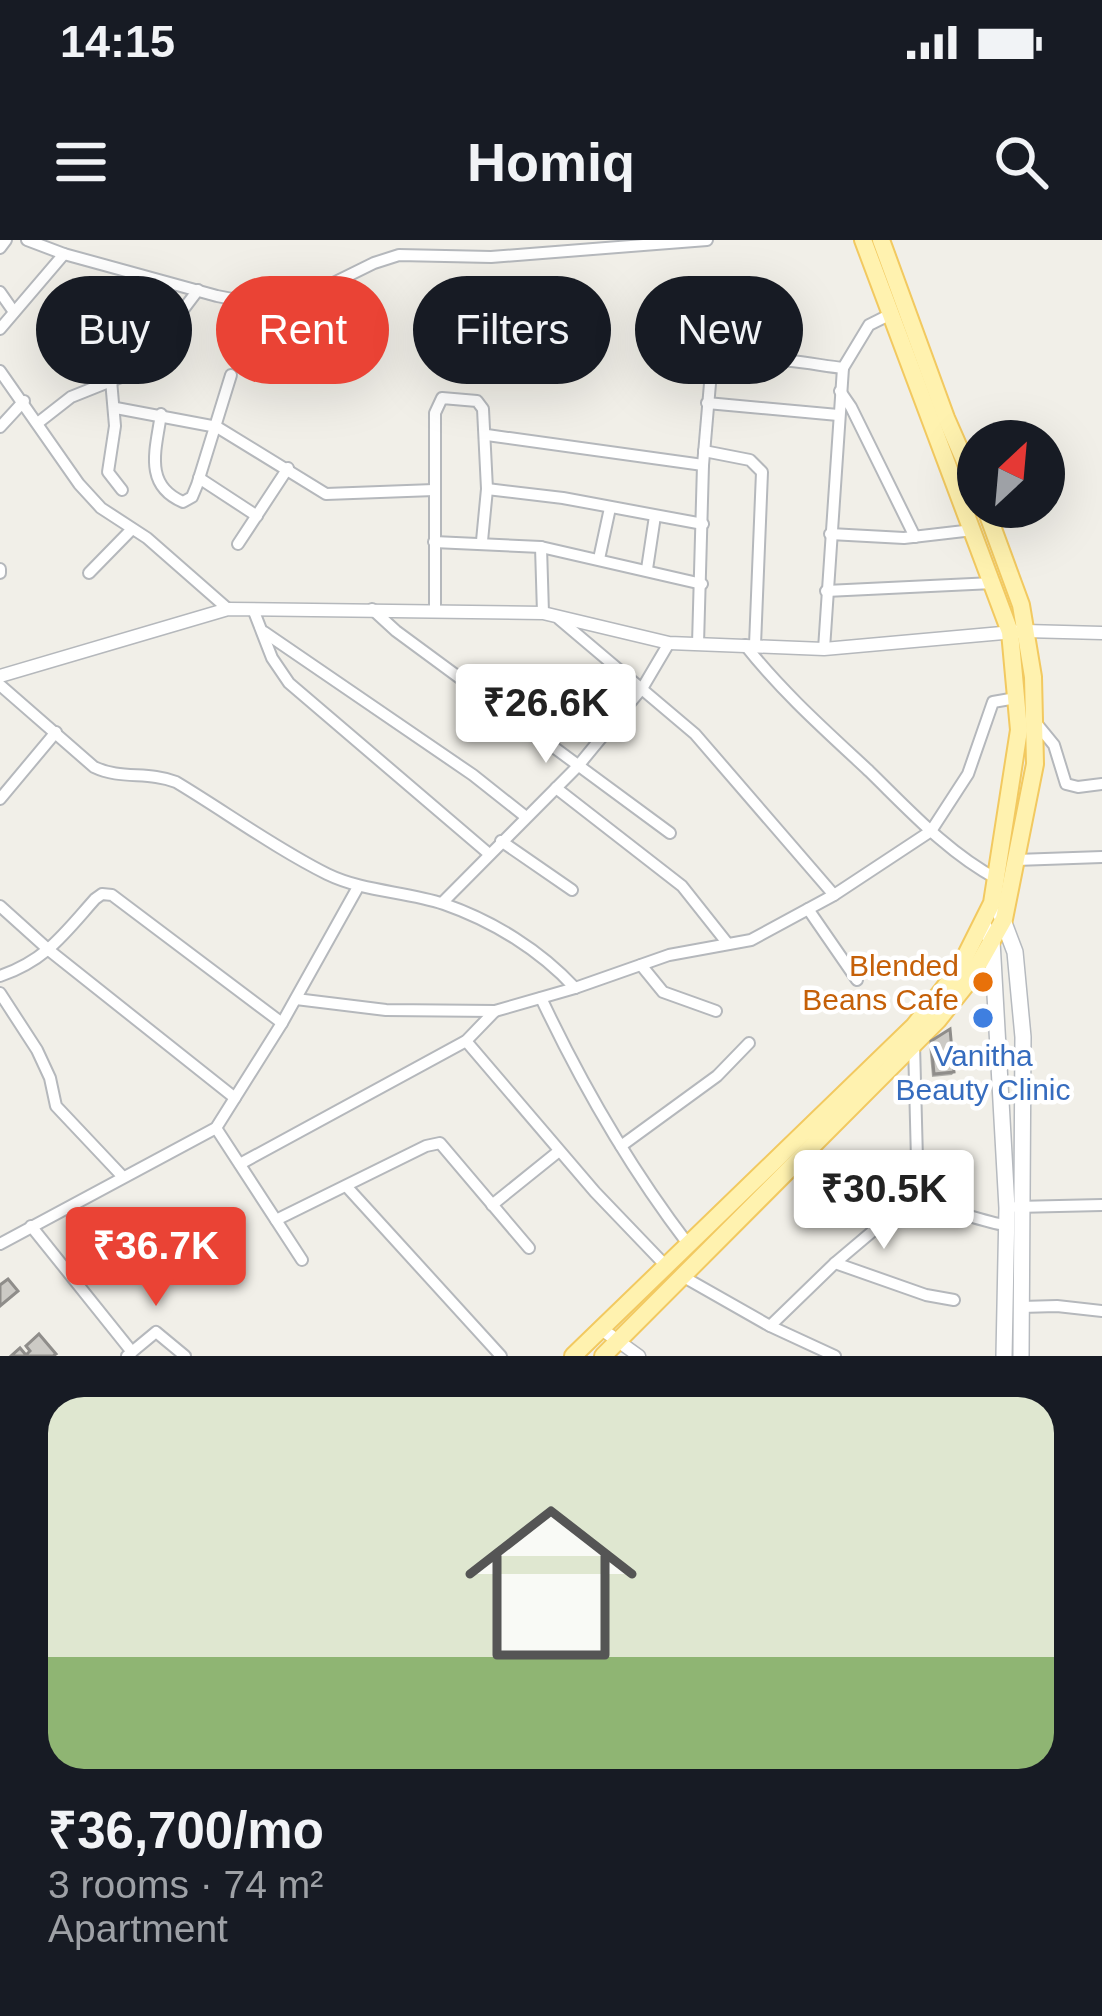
<!DOCTYPE html>
<meta charset="utf-8">
<style>
body{margin:0;font-family:Helvetica,sans-serif;background:#242831;color:#f1f3f6;height:100vh;display:flex;flex-direction:column;font-size:45px;white-space:nowrap}
*{box-sizing:border-box;margin:0}
p{font-size:39px;color:#9ea1a6}
.icon{flex:none;width:66px;height:66px;fill:none;stroke:currentColor;stroke-width:2;stroke-linecap:round;stroke-linejoin:round}
.map{position:relative;height:1116px;overflow:hidden}
.drawer{display:flex;flex-direction:column;background:#171b24;flex:1}
.drawer>*{flex:none}
.banner{position:absolute;left:36px;top:36px;width:1032px;height:108px;display:flex;gap:24px}
.needle{width:78px;rotate:26deg}
.fabs{position:absolute;left:957px;top:180px;display:grid;gap:24px}
.fabs a{display:grid;place-items:center;width:108px;height:108px;border-radius:50%;background:#171b24;box-shadow:0 12px 48px #0002;font-size:60px}
.price{position:absolute;translate:-50% -102px;padding:0 27px;border-radius:12px;background:#fff;color:#222;font-size:39px;line-height:78px;filter:drop-shadow(0 3px 6px #0008)}
.price::after{content:'';position:absolute;left:50%;top:72px;width:36px;height:27px;margin-left:-18px;background:inherit;clip-path:polygon(0 0,100% 0,50% 100%)}
.price.selected{background:#ea4335;color:#fff}
ul{padding:0;list-style:none}
li{display:grid;align-content:center;gap:24px;height:636px;padding:0 48px}
li span{display:grid;place-items:center;height:372px;border-radius:36px;color:#555}
li>.icon{margin-inline-start:auto}
span .icon{width:216px;height:216px;fill:#fffc;stroke-width:1}
li b{font-size:51px}
.pill{padding:0 42px;border-radius:54px;background:#171b24;box-shadow:0 12px 48px #0002;font-size:42px;line-height:108px}
.pill.selected{background:#ea4335;color:#fff}
.status{display:flex;justify-content:space-between;align-items:center;height:84px;padding:0 60px;background:#171b24;direction:ltr}
.status svg{height:33px;fill:currentColor}
header{display:flex;justify-content:space-between;align-items:center;height:156px;padding:0 48px;background:#171b24;font-size:54px;font-weight:800}
.map>svg:first-child{display:block}
.lines{fill:none;stroke-linecap:round;stroke-linejoin:round}
.minor-casing{stroke:#b5b8bc;stroke-width:14}
.tertiary-casing{stroke:#b5b8bc;stroke-width:15}
.secondary-casing{stroke:#b6babf;stroke-width:18}
.primary-casing{stroke:#f2c960;stroke-width:20}
.minor{stroke:#fff;stroke-width:10}
.tertiary{stroke:#fff;stroke-width:12}
.secondary{stroke:#fff;stroke-width:15}
.primary{stroke:#fff2af;stroke-width:16}
.wall{fill:#afaea9}
.building{fill:#cccac5;stroke:#8f8d8a;stroke-width:3}
.food-dot{fill:#e8710a;stroke:#fff;stroke-width:4.5}
.shop-dot{fill:#3f7fe0;stroke:#fff;stroke-width:4.5}
.labels{text-anchor:middle;dominant-baseline:central;stroke-width:9;stroke-linejoin:round;paint-order:stroke}
.food-label{font-size:30px;fill:#c56008;stroke:#fff;text-anchor:end}
.shop-label{font-size:30px;fill:#366cbe;stroke:#fff}
</style>
<div class="status"><b>14:15</b><svg viewBox="0 0 49 12"><path d="M0 12V9h3v3zM5 12V6h3v6zM10 12V3h3v9zM15 12V0h3v12zM26 1h20v11H26zM47 4h2v5h-2z"/></svg></div>
<header><svg class="icon" aria-label="menu" viewBox="0 0 24 24"><path d="M4 6h16M4 12h16M4 18h16"/></svg>Homiq<svg class="icon" aria-label="search" viewBox="0 0 24 24"><circle cx="10" cy="10" r="6"/><path d="M15 15l6 6"/></svg></header>
<div class="map">
<svg width="1102" height="1116" viewBox="0 0 1102 1116">
<rect width="100%" height="100%" fill="#f1efe8"/>
<g class="lines">
<defs>
<g id="minor">
<polyline points="27,0 64,14 217,56 273,67 299,60 374,23 399,15 491,17 707,0"/>
<polyline points="0,8 6,0"/>
<polyline points="0,52 14,72"/>
<polyline points="0,89 64,14"/>
<polyline points="0,131 79,244 101,268 147,298 228,369"/>
<polyline points="111,140 115,186 108,232 122,250"/>
<polyline points="840,151 851,167 915,297"/>
<polyline points="707,163 838,175"/>
<polyline points="116,168 217,187 326,254 434,250"/>
<path d="M161 174C156 209 143 245 183 262L192 257 197 245 231 135"/>
<polyline points="39,182 71,157 131,133 142,124 198,50"/>
<polyline points="0,187 24,161"/>
<polyline points="487,195 703,225"/>
<polyline points="704,211 750,220 762,232 755,405"/>
<polyline points="199,238 257,276"/>
<polyline points="487,249 563,258 703,284"/>
<polyline points="830,294 904,298 973,290"/>
<polyline points="434,302 541,307 702,344"/>
<polyline points="238,304 288,228"/>
<polyline points="541,307 543,373"/>
<polyline points="599,319 610,268"/>
<polyline points="0,329 0,333"/>
<polyline points="647,329 655,276"/>
<polyline points="89,333 132,289"/>
<polyline points="826,351 993,343"/>
<polyline points="253,369 272,418 289,443 488,613"/>
<polyline points="372,369 396,391 670,593"/>
<polyline points="435,369 435,173 442,158 477,161 483,169 487,249 482,301"/>
<polyline points="559,379 695,494 834,655"/>
<polyline points="264,392 473,535 526,577"/>
<path d="M698 404 703 225 711 132C732 106 811 125 843 128"/>
<path d="M745 405C782 452 826 491 869 531 908 569 948 613 997 639"/>
<polyline points="824,409 843,128 869,85 891,74"/>
<path d="M0 445 94 527C121 540 148 531 176 542 226 572 275 608 327 634 364 652 405 651 444 664 493 681 540 710 575 748"/>
<polyline points="1036,483 1054,505 1066,544 1078,547 1102,544"/>
<polyline points="556,548 682,646 728,704"/>
<polyline points="0,559 56,492"/>
<polyline points="501,601 572,650"/>
<polyline points="1014,620 1102,617"/>
<polyline points="442,663 578,526 643,447 669,403"/>
<polyline points="0,666 50,711 235,858"/>
<polyline points="808,669 857,740"/>
<polyline points="641,725 663,752 716,771"/>
<path d="M0 736C46 720 63 695 95 659L102 654 112 655 282 783"/>
<polyline points="0,753 37,810 50,838 56,866 123,937"/>
<path d="M541 758C582 845 630 928 688 1004"/>
<polyline points="296,759 386,770 495,771 575,748 669,715 751,700 834,655 931,591 968,534 993,462 1016,458"/>
<polyline points="466,801 595,952 666,1026"/>
<polyline points="914,804 918,959"/>
<polyline points="216,888 302,1020"/>
<polyline points="621,906 717,836 749,803"/>
<polyline points="240,924 466,801 495,771"/>
<polyline points="347,947 501,1116"/>
<polyline points="492,965 559,911"/>
<polyline points="1016,967 1102,965"/>
<polyline points="276,980 426,906 440,903 529,1008"/>
<polyline points="31,986 132,1112"/>
<polyline points="0,1004 216,888 282,783 358,647"/>
<polyline points="835,1023 926,1055 954,1060"/>
<polyline points="682,1036 770,1086 835,1116"/>
<polyline points="1021,1067 1057,1066 1102,1071"/>
<path d="M770 1086 835 1023 906 963C922 958 981 982 1005 985"/>
<polyline points="127,1116 156,1092 185,1116"/>
</g>
<g id="tertiary">
<polyline points="0,436 228,369 543,373 669,403 824,409 1025,391 1102,393"/>
<polyline points="600,1088 639,1116"/>
</g>
<g id="secondary">
<polyline points="1001,675 1015,712 1023,797 1021,1116"/>
<polyline points="983,685 992,701 1007,968 1004,1116"/>
</g>
<g id="primary">
<polyline points="881,0 946,178 978,251"/>
<polyline points="573,1116 914,786 959,729 992,663 1019,490 1010,392 863,0"/>
<polyline points="603,1116 938,780 969,741 1004,679 1035,524 1033,437 1021,365 985,267"/>
</g>
</defs>
<use href="#minor" class="minor-casing"/>
<use href="#tertiary" class="tertiary-casing"/>
<use href="#secondary" class="secondary-casing"/>
<use href="#primary" class="primary-casing"/>
<use href="#minor" class="minor"/>
<use href="#tertiary" class="tertiary"/>
<use href="#secondary" class="secondary"/>
<use href="#primary" class="primary"/>
</g>
<polygon class="wall" points="931,801 954,832 952,835 932,837 929,804"/>
<g class="building">
<polygon points="950,789 954,832 934,834 931,801"/>
<polygon points="8,1039 18,1051 0,1066 0,1045"/>
<polygon points="39,1094 56,1114 53,1116 11,1116 20,1108 26,1115 30,1111 26,1106"/>
</g>
<circle class="food-dot" cx="983" cy="742" r="12"/>
<circle class="shop-dot" cx="983" cy="778" r="12"/>
<g class="labels">
<g class="food-label">
<text x="959" y="725">Blended<tspan x="959" dy="34">Beans Cafe</tspan></text>
</g>
<g class="shop-label">
<text x="983" y="815">Vanitha<tspan x="983" dy="34">Beauty Clinic</tspan></text>
</g>
</g>
</svg>
<div class="fabs">
<a><svg class="needle" viewBox="-14 -14 28 28"><path d="M0-13l5 13h-10z" fill="#e53935"/><path d="M0 13l5-13h-10z" fill="#9ea1a6"/></svg></a>
</div>
<b class="price" style="left:546px;top:526px">₹26.6K</b>
<b class="price" style="left:884px;top:1012px">₹30.5K</b>
<b class="price selected" style="left:156px;top:1069px">₹36.7K</b>
<div class="banner">
<a class="pill">Buy</a>
<a class="pill selected">Rent</a>
<a class="pill">Filters</a>
<a class="pill">New</a>
</div>
</div>
<section class="drawer">
<ul>
<li><span style="background:linear-gradient(#dfe7d0 70%,#8fb573 0)"><svg class="icon" aria-label="home" viewBox="0 0 24 24"><path d="M3 11l9-7 9 7M6 9v11h12V9"/></svg></span><div><b>₹36,700/mo</b><p>3 rooms · 74 m²</p><p>Apartment</p></div></li>
</ul>
</section>
